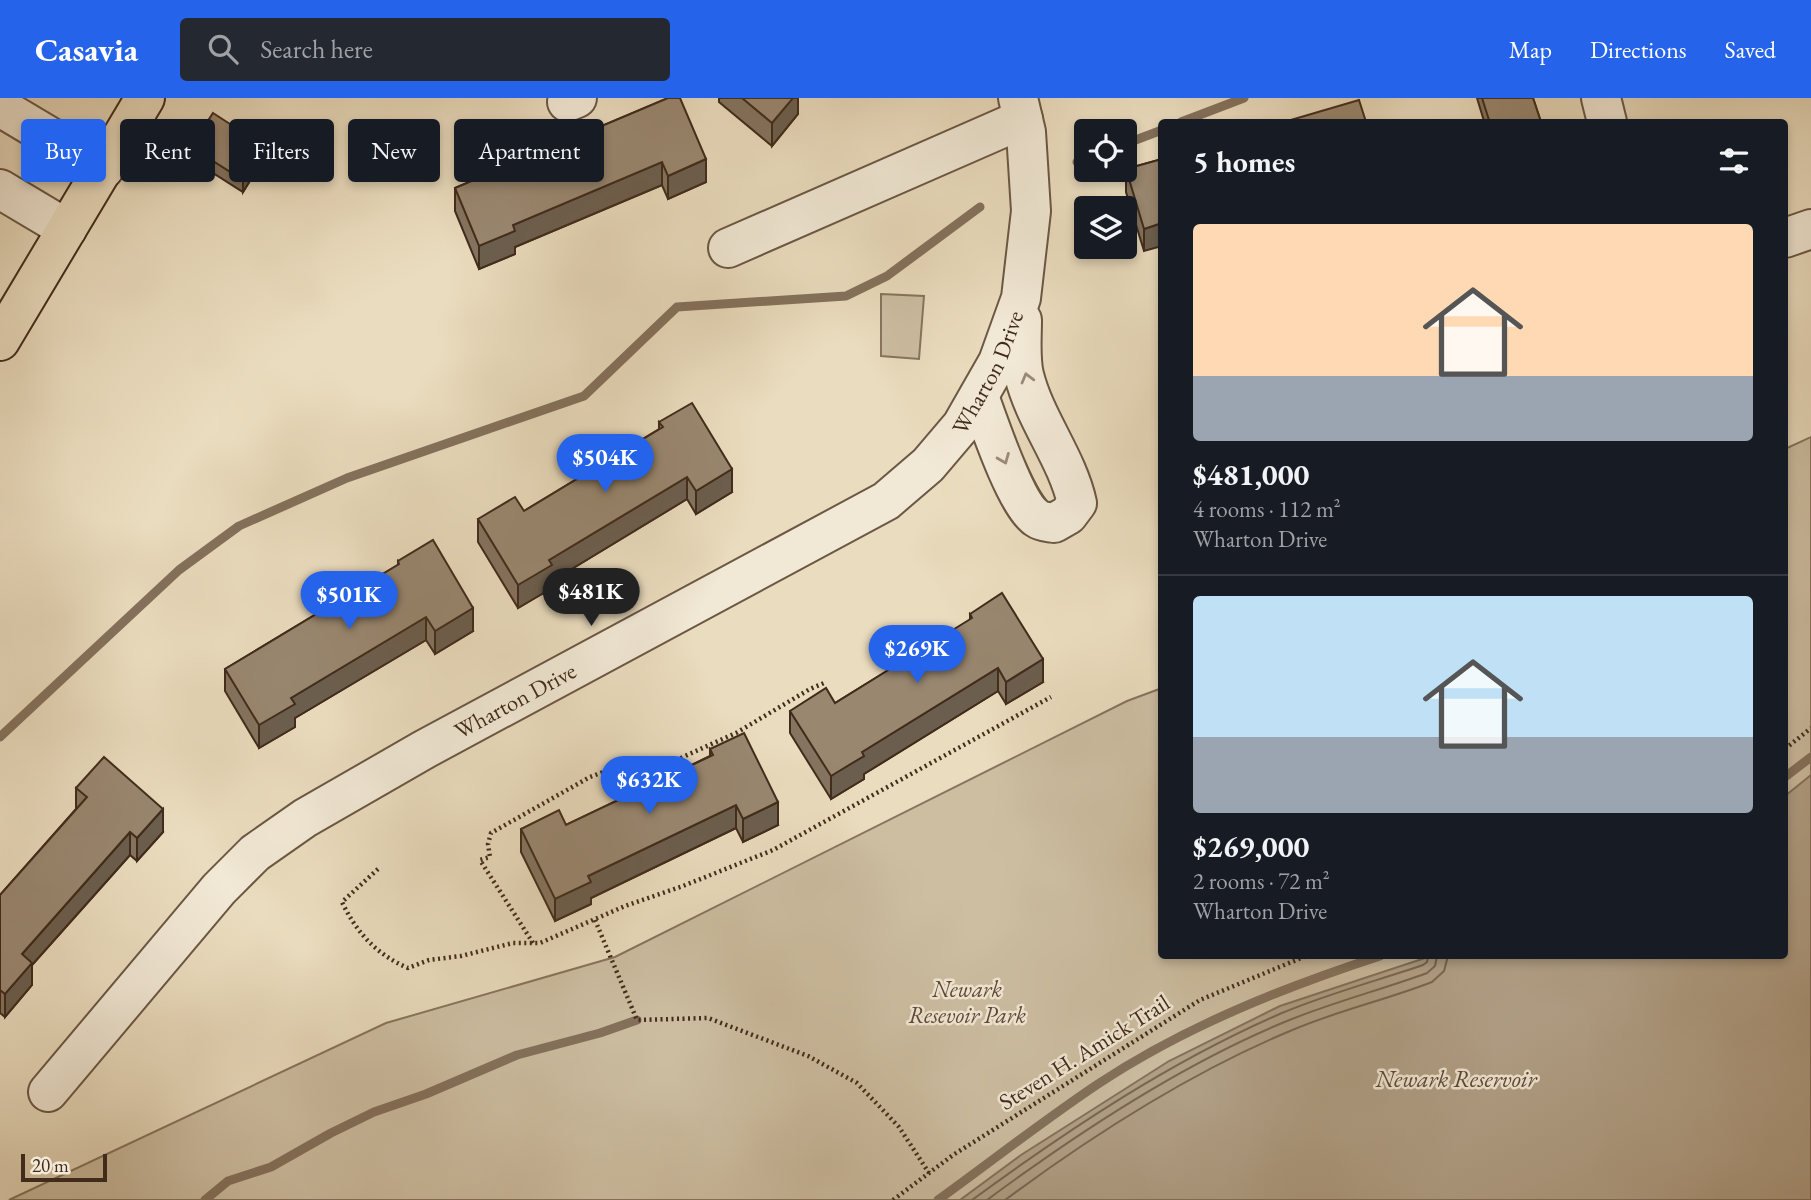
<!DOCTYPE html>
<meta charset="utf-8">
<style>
body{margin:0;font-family:"EB Garamond",serif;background:#242831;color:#f1f3f6;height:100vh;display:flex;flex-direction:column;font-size:26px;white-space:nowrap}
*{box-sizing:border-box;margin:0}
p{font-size:23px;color:#9ea1a6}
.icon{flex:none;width:38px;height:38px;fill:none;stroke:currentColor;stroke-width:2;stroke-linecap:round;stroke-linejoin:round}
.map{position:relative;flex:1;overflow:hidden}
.side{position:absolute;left:1158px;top:21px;width:630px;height:840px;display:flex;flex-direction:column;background:#171b24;border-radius:7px;box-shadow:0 4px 10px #0003}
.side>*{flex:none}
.hud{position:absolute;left:21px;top:21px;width:665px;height:63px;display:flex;gap:14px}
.fabs{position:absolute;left:1074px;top:21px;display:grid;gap:14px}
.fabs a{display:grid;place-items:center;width:63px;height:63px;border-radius:7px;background:#171b24;box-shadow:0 4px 10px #0003;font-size:35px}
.scale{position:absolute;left:21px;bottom:18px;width:86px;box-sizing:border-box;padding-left:7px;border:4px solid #412b1b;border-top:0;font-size:19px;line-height:24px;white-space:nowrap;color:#412b1b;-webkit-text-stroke:5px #f1e8d5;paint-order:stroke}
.price{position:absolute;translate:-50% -60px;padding:0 16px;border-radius:24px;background:#2563eb;color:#fff;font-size:23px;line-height:46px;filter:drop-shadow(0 2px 4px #0008)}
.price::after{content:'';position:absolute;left:50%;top:42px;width:21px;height:16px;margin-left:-10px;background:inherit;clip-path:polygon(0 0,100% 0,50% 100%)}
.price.on{background:#222;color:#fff}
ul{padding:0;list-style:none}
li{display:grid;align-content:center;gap:14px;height:371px;padding:0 35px}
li+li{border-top:2px solid #363941}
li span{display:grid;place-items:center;height:217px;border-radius:7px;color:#555}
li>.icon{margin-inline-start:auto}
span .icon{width:126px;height:126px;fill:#fffc;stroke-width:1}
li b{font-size:30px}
h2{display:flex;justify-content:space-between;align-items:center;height:84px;padding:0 35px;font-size:30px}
.chip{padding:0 24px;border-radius:7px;background:#171b24;box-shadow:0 4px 10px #0003;font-size:24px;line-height:63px}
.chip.on{background:#2563eb;color:#fff}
header{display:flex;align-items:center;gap:42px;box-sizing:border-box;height:98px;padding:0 35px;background:#2563eb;color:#fff}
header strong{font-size:33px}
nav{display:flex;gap:38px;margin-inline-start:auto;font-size:24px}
.search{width:490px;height:63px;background:#242831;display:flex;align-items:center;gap:18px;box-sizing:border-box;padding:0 24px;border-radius:7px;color:#9ea1a6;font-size:26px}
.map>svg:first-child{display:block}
.green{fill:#cdbea2;stroke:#87745e;stroke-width:2}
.water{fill:#b1a087;stroke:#84715c;stroke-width:2}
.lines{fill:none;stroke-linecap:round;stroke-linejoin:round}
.shore{stroke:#796651;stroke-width:2}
.stream{stroke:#84715c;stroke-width:9}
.minor-casing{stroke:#6b5744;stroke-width:42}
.major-casing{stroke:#412b1b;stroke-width:42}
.path{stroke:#412b1b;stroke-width:4.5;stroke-dasharray:2 3.5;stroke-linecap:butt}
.minor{stroke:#f1e8d5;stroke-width:38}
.major{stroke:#eadcbe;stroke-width:38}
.wall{fill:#847460;stroke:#412b1b;stroke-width:2}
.shaded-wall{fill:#6b5e4e;stroke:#412b1b;stroke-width:2}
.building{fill:#998770;stroke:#412b1b;stroke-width:2}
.oneway{stroke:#998a78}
.labels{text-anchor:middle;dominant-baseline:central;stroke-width:5;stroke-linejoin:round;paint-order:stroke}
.street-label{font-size:23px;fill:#412b1b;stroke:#f1e8d5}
.park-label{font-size:23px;font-style:italic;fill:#5d4836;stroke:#f1e8d5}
.water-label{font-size:24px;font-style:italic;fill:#5d4836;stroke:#f1e8d5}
</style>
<header>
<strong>Casavia</strong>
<div class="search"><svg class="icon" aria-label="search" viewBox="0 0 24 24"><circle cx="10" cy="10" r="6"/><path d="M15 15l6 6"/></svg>Search here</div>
<nav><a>Map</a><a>Directions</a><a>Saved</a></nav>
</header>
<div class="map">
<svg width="1811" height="1102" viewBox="0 0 1811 1102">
<rect width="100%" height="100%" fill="#eadcbe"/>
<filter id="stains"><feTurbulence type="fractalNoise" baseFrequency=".00286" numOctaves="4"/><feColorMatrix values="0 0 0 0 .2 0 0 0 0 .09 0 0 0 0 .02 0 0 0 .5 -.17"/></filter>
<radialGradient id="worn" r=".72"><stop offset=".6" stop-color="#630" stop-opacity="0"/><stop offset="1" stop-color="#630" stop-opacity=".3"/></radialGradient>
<g class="green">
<polygon points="881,196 924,198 919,261 881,258"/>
<polygon points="1811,339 1811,1102 9,1102 386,925 615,859 1127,603 1162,590 1162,858 1785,858 1785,351"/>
</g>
<polygon class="water" points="1811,677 1811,1102 960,1102 1021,1057 1169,963 1280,908 1431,858 1785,858 1785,698"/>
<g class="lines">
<g class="shore">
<path d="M972 1102C1069 1031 1171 963 1282 915 1327 896 1376 883 1423 867L1427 864 1428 858"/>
<path d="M987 1102C1076 1036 1184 965 1287 923 1333 904 1381 892 1427 875L1435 868 1437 858"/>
<path d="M1005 1102C1090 1039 1192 974 1290 933 1336 913 1386 902 1432 884L1444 873 1448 858"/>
</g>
<g class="stream">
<polyline points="1181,24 1244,0"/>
<polyline points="1125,46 1162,32"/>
<polyline points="1077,64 1087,60"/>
<polyline points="0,639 179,472 239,428 347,380 584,298 677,209 846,198 887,178 980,109"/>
<polyline points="1785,679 1811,659"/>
<polyline points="205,1102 228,1083 271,1069 331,1035 374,1014 426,996 517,957 600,935 637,922"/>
<path d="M938 1102C992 1063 1044 1022 1098 986 1184 929 1282 890 1380 858"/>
</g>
<defs>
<g id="minor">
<polyline points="1601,0 1607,24"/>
<polyline points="567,4 577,0"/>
<polyline points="0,9 104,71"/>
<polyline points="0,91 67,131"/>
<polyline points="1785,140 1811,131"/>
<polyline points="728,150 1023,21"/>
<path d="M979 298C988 323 1017 410 1038 421 1042 424 1049 424 1054 425L1068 417 1077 405C1067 360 1035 322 1024 277 1020 260 1022 239 1022 222"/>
<path id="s1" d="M48 994 219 791 255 755 305 720 425 651 886 403 928 367 962 327 998 264 1021 200 1031 113 1026 34 1018 0"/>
</g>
<polyline id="major" points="0,243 145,0"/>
</defs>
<use href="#minor" class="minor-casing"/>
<use href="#major" class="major-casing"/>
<g class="path">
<polyline points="1785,651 1811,630"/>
<path d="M378 771 342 804C356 834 377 857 408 870L429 862 461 858 513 845H540L625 808 683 788 773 752 1051 599"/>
<polyline points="595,822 637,922 708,920 808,958 857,985 899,1029 929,1075"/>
<polyline points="533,845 480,762 490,759 488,746 491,735 590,679 606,673 621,693 685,658 736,635 810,591 824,585"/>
<polyline points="893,1102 953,1057 1200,902 1306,858"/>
</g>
<use href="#minor" class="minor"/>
<use href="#major" class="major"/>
</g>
<g class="wall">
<polygon points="668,0 706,84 668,101 662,87 515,149 515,156 479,171 455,113 455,90"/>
<polygon points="719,0 798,0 798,16 772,48 719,4"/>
<polygon points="1477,0 1533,0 1541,24 1484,23"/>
<polygon points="191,49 264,60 243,94 191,61"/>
<polygon points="1162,61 1144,153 1126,94 1126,71"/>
<polygon points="659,324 732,394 696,416 687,401 552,483 552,490 518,510 478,444 478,421 524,413 659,331"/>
<polygon points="398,463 473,533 435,556 426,542 295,620 295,629 259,650 225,593 225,571 398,467"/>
<polygon points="970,516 1043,584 1006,606 998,593 864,676 864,681 831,701 790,635 790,613 835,605 970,522"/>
<polygon points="710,651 778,727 743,744 736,730 591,800 591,806 555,823 521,754 521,731 566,727 710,658"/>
<polygon points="76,690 163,734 137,763 130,757 32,867 32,887 5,919 0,915 0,797 76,711"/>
</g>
<g class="shaded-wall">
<polygon points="787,0 798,0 798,16 772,48 772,25"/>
<polygon points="264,48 264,60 243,94 243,82"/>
<polygon points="706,61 706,84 668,101 668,78"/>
<polygon points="662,64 662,87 515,149 515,156 479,171 479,148 513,127"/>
<polygon points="1162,125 1162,148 1144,153 1144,131"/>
<polygon points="732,371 732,394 696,416 696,393"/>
<polygon points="687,379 687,401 552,483 552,490 518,510 518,487 549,462"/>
<polygon points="473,510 473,533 435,556 435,533"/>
<polygon points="426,519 426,542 295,620 295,629 259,650 259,627 291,600"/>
<polygon points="1043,561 1043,584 1006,606 1006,584"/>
<polygon points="998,570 998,593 864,676 864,681 831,701 831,678 862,654"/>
<polygon points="778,704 778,727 743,744 743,721"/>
<polygon points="736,707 736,730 591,800 591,806 555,823 555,801 588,778"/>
<polygon points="163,711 163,734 137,763 137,740"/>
<polygon points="130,734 130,757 32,867 32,887 5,919 5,896 22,856"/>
</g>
<g class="building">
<polygon points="668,0 680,0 706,61 668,78 662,64 513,127 515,133 479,148 455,90"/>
<polygon points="742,0 793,0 772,25"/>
<polygon points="1482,0 1533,0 1541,24 1484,24 1484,23 1489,22"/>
<polygon points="1359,2 1366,24 1284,24"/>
<polygon points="213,15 264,48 243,82 191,49"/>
<polygon points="1162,61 1162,125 1144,131 1126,71"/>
<polygon points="692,305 732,371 696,393 687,379 549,462 552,467 518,487 478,421 515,399 524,413 663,329 659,324"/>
<polygon points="433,442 473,510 435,533 426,519 291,600 295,606 259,627 225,571 399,466 398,463"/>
<polygon points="1002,495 1043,561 1006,584 998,570 862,654 864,658 831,678 790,613 826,590 835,605 972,520 970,516"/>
<polygon points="744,635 778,704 743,721 736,707 588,778 591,784 555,801 521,731 559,712 566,727 713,657 710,651"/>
<polygon points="104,659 163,711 137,740 130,734 22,856 32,865 5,896 0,892 0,797 87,699 76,690"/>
</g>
<defs><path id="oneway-chevron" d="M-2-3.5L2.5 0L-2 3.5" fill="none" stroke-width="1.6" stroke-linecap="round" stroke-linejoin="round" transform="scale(1.75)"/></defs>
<g class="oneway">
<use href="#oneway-chevron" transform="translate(1027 280) rotate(-105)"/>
<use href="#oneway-chevron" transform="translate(1004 361) rotate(68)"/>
</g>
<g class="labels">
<g class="street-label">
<text stroke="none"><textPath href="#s1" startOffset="1206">Wharton Drive</textPath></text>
<text stroke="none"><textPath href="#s1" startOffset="618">Wharton Drive</textPath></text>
<text transform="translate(1084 954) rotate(-32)">Steven H. Amick Trail</text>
</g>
<g class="park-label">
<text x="967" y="891">Newark<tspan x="967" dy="26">Resevoir Park</tspan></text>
</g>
<g class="water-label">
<text x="1456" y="980">Newark Reservoir</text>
</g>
</g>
<rect width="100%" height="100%" filter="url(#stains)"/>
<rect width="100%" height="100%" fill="url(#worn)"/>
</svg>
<div class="fabs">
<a><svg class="icon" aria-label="locate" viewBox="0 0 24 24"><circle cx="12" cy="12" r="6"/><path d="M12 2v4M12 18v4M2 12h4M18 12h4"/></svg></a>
<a><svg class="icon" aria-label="layers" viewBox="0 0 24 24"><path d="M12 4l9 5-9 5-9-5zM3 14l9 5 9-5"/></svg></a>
</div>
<div class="scale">20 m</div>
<b class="price" style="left:605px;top:396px">$504K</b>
<b class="price on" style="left:591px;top:530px">$481K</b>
<b class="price" style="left:349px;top:533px">$501K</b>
<b class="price" style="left:917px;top:587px">$269K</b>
<b class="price" style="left:649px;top:718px">$632K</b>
<div class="hud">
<a class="chip on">Buy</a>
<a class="chip">Rent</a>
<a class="chip">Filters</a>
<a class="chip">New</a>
<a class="chip">Apartment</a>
</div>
<section class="side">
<h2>5 homes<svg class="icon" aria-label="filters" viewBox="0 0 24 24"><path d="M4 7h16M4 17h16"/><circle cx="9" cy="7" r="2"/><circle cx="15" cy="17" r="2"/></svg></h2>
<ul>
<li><span style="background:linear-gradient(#ffd9b3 70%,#9aa5b1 0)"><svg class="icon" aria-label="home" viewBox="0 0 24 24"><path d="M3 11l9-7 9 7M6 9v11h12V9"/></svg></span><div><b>$481,000</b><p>4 rooms · 112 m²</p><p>Wharton Drive</p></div></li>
<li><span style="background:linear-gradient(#bfe0f5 65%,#9aa5b1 0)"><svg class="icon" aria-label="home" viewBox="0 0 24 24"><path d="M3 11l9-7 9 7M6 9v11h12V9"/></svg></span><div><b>$269,000</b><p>2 rooms · 72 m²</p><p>Wharton Drive</p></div></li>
</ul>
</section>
</div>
